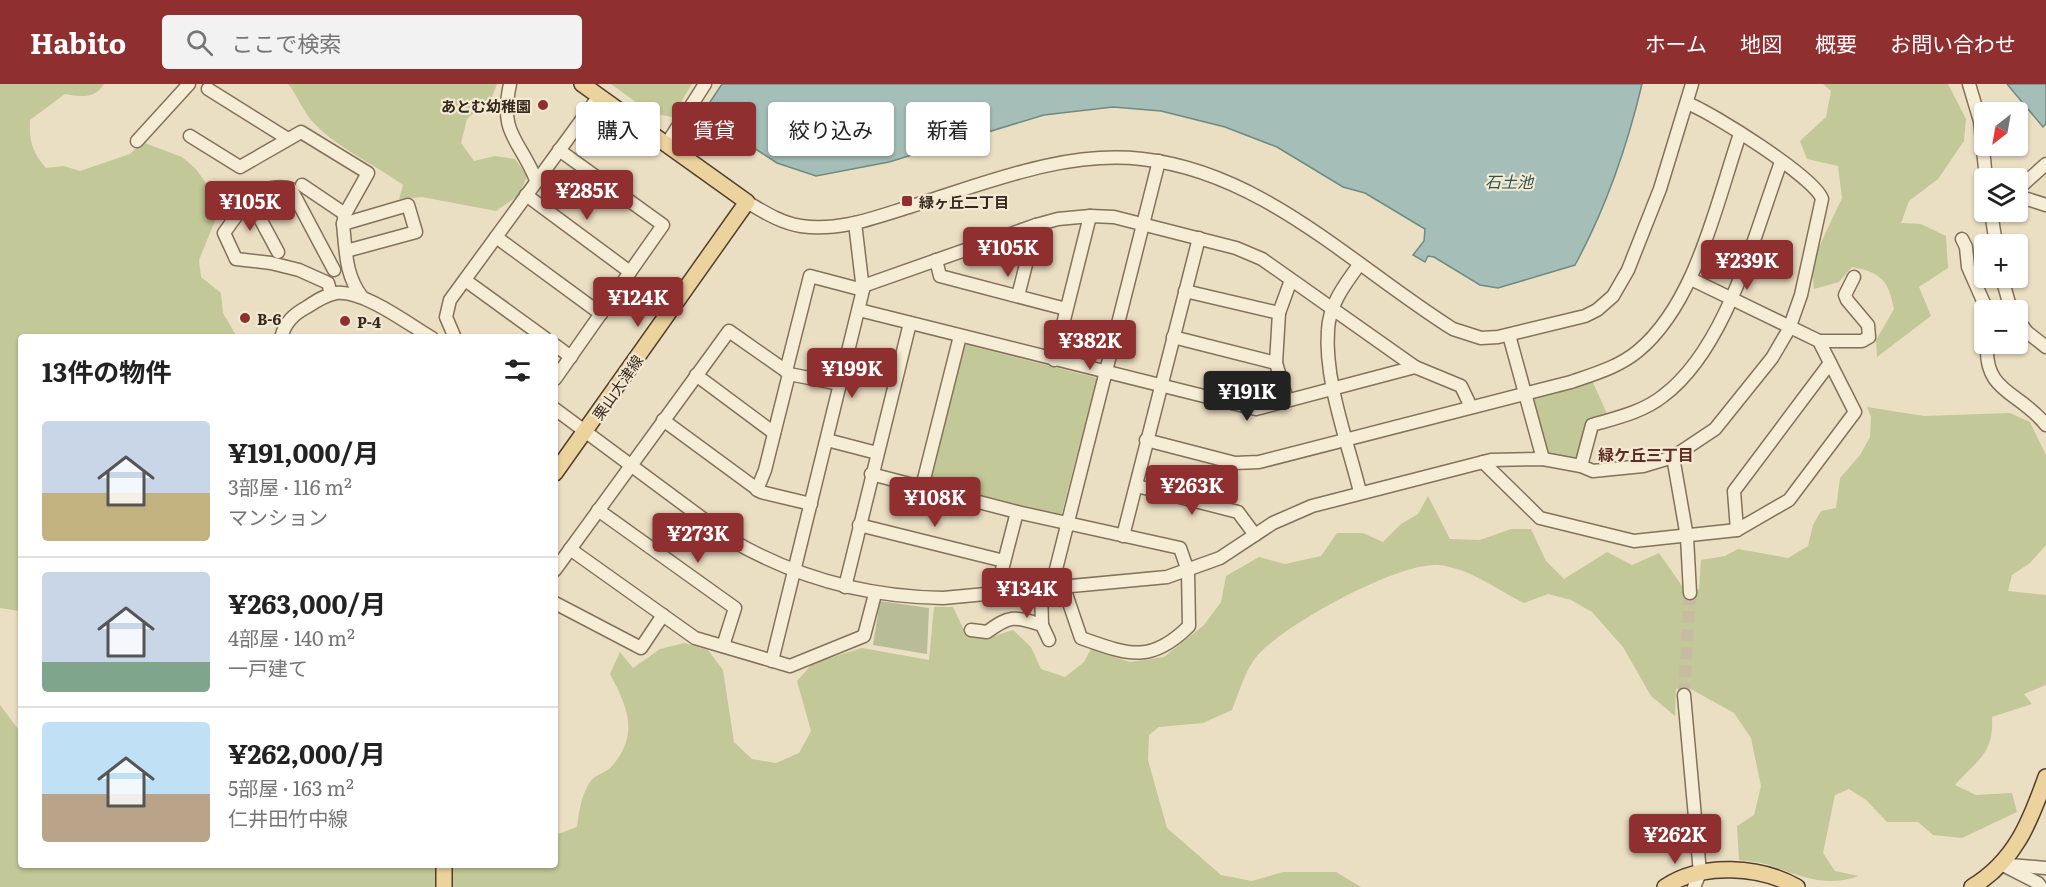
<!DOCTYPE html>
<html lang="ja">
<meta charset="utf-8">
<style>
body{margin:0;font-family:Literata,"Noto Sans JP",serif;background:#f2f2f2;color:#222;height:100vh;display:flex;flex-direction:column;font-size:22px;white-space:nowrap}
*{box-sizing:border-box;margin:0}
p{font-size:20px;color:#767676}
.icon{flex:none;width:33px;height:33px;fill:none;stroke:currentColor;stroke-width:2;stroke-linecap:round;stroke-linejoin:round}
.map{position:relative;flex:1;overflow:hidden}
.side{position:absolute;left:18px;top:250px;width:540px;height:534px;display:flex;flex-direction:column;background:#fff;border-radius:6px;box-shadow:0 2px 4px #0004}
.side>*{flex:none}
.banner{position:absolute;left:576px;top:18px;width:570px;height:54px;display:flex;gap:12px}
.needle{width:39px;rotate:211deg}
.tools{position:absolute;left:1974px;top:18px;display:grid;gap:12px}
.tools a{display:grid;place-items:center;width:54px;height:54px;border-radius:6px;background:#fff;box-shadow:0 2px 4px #0004;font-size:30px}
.price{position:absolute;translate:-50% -51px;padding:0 14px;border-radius:6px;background:#8f2f30;color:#fff;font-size:20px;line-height:39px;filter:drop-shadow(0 2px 3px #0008)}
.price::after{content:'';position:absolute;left:50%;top:36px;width:18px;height:14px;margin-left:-9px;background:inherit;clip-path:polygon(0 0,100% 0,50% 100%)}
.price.current{background:#222;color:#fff}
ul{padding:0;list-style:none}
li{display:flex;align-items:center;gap:18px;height:150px;padding:0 24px}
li+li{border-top:2px solid #e0e0e0}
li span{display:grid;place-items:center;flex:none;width:168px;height:120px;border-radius:6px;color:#555}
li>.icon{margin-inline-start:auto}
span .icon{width:72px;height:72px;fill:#fffc;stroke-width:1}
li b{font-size:26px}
h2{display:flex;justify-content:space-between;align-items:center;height:72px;padding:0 24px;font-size:26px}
.pill{padding:0 21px;border-radius:6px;background:#fff;box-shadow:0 2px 4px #0004;font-size:21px;line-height:54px}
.pill.current{background:#8f2f30;color:#fff}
header{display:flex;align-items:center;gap:36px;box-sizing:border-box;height:84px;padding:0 30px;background:#8f2f30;color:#fff}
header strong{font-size:28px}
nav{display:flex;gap:33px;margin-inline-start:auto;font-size:21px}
.search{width:420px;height:54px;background:#f2f2f2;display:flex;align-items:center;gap:15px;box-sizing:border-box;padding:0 21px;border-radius:6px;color:#767676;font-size:22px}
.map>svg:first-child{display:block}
.green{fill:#c2c898}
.cemetery{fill:#b9bd97}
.water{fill:#a5beb7;stroke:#6d8b84;stroke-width:1.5}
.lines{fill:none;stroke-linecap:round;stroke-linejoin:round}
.minor-tunnel{stroke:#c7bba2;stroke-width:12;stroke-dasharray:12 6;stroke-linecap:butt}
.minor-casing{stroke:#84715b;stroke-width:15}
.major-casing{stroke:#523f2f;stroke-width:18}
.minor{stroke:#f6edd6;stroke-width:12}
.major{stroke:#ecd39d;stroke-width:15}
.poi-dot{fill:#8f2f30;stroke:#f3e9d2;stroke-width:2}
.labels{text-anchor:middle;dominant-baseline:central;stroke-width:4.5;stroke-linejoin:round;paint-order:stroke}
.poi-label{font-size:15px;font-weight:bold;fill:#35291e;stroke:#f3e9d2;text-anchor:start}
.street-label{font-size:15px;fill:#35291e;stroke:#f3e9d2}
.water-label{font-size:16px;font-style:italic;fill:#2e5351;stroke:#f3e9d2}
.neighbourhood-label{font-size:16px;font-weight:bold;fill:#5e2e21;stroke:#f3e9d2}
</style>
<header>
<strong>Habito</strong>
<div class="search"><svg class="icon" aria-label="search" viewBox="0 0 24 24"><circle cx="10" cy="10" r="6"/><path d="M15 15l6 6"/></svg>ここで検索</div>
<nav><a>ホーム</a><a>地図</a><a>概要</a><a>お問い合わせ</a></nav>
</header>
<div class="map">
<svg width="2046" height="803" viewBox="0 0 2046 803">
<rect width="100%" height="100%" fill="#ebdfc3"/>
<g class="green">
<path d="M0 0H104C95 15 81 13 65 10L30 36C29 57 32 68 46 84L64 82 80 87 130 70 142 58 182 73 196 85 216 114 219 127 199 176 201 193 221 209 223 229 237 253 21 254V530L19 527 0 524Z"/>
<path d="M288 0H497L492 13 467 35 461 59 474 77 495 72 515 75 527 92 519 111 496 127 422 113 399 115 403 101C373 79 336 64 311 36 302 25 297 11 288 0Z"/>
<polygon points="611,0 692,0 672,33 651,29"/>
<path d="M1823 0H1948L1966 35 1964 57 1938 95 1909 117 1901 139 1921 140 1946 152 1948 184 1919 203 1931 232 1877 273 1876 256 1894 225C1888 196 1882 189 1852 183L1839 198 1814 205 1811 180 1842 114 1838 82 1807 75 1800 57 1826 33 1831 7Z"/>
<polygon points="963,260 1097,294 1061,432 928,399"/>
<polygon points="1592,296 1607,330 1586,338 1578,375 1545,368 1531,311"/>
<path d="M1867 323 1924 332 2010 329 2030 338 2046 371V461L2030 479 2012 491 2008 507 2046 511V601L2024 610 2032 620 1992 633C1994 670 1978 675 1955 701L1976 711 2012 709 2017 728 1962 754 1933 751 1918 738H1887L1866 716 1849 705 1835 711 1823 769 1835 787 1859 792C1828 803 1803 794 1772 782 1763 778 1750 778 1739 776L1737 742 1754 731 1761 702 1751 654 1734 629 1687 603 1676 605 1675 632 1651 612 1623 563 1592 528 1571 516 1548 510 1524 519C1495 505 1470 484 1438 481 1398 478 1283 541 1257 572 1245 586 1239 609 1232 626L1203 639 1159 643 1149 651 1148 676 1167 744 1221 791 1252 797 1283 788H1336L1361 803H451L452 782H555V751L577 743C579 727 581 712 590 698 595 690 607 689 612 682 640 650 627 622 610 590L620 568 633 584 660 565 684 559 708 566 723 586 734 658 752 675 776 679 799 669 811 647 797 597 813 579 862 564 929 576 934 523H953L964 546 988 554 1013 546 1031 563 1041 585 1065 593 1084 578 1091 565 1130 578 1164 573 1204 541 1221 518 1226 492 1259 473 1285 480 1321 472 1337 449H1363L1383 458 1401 440 1418 430 1428 412 1450 455 1480 456 1511 445H1531L1546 477 1564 495 1607 468 1632 481 1659 469 1687 509 1699 505 1701 476 1725 472 1738 465 1788 474 1808 462 1813 441 1821 427 1836 424 1840 394 1860 371 1870 353 1871 333Z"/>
<polygon points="0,621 21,649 21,782 438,782 437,803 0,803"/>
</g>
<polygon class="cemetery" points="880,517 929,524 927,570 873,561"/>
<g class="water">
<path d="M722 0H1642C1627 63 1606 124 1575 181L1498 204 1480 201 1434 173 1428 172 1425 178 1413 171 1424 157 1425 145 1365 109 1343 103 1277 63 1225 43 1161 27 1113 23 1044 31 889 78 816 92 777 79 702 30Z"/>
<polygon points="2007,0 2046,0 2046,40 2043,43"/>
</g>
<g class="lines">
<polyline class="minor-tunnel" points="1684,611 1690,509"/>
<defs>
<g id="minor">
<path d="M510 0C499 51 519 54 536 96"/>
<polyline points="1969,0 1980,37 1986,94"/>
<polyline points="208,5 288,55"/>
<polyline points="190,52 240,83 301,48 368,89 345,130 343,140"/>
<polyline points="137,57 189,0"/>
<polyline points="666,61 705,0"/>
<polyline points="302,101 345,130"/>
<polyline points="2018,105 2046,80"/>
<polyline points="526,111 630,188"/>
<polyline points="2018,112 2046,121"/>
<polyline points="249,114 278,168"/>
<path d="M747 118C764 128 781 139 801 142 839 148 876 133 912 122 984 100 1064 66 1142 75 1263 88 1354 183 1453 245L1481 254 1498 253 1585 232 1597 226 1613 212 1628 186 1660 105 1692 0"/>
<polyline points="1991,128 1996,160"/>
<polyline points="496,153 601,230"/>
<polyline points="1962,155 1966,163 1968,183 1987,226"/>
<path d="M346 167 416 148 408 121 343 140C346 167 345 191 362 213"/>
<polyline points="936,176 940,192 1066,225"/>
<path d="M1359 181C1345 200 1329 221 1328 246 1324 296 1348 359 1360 408"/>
<polyline points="2002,194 2011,226"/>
<polyline points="465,196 545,254"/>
<polyline points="863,202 1036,141 1058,135 1090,132 1114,133 1236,164 1262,175 1415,283 1461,302 1471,323"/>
<polyline points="1185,207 1279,229"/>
<path d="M331 210 328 199 299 186 271 179 236 175 224 149 252 110C261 105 281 101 291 105L334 186"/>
<polyline points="1018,212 1036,141"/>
<polyline points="859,226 1256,325 1415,283"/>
<polyline points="2018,236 2027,248 2046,263"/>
<polyline points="1509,251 1543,375"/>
<polyline points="1173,253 1276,279"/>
<path d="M281 254C285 238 294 230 307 223 316 217 325 211 336 209 364 206 408 240 432 254"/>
<polyline points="455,254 446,233 450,216 599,12"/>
<polyline points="1819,257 1862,257 1869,253 1868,241 1847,216 1845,211 1854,193"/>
<path d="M1987 260C1984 309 2019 307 2046 341"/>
<polyline points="555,261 571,273"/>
<polyline points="1054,276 1090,132"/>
<polyline points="789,290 840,300"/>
<polyline points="696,291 774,349"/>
<polyline points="555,295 663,141 559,66"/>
<polyline points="1287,316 1276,279 1279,229 1291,196"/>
<path d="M555 325 733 457C799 495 867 513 943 514L1167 493 1220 474 1273 439 1312 422 1491 376 1543 375 1581 382 1593 387 1643 382 1673 373 1715 345 1772 274 1789 245 1801 211 1822 115C1816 94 1711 28 1687 19"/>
<polyline points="663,336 761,408 811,420"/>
<polyline points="827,356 877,369"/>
<path d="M1146 356 1235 379 1259 378 1571 298C1594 290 1619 283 1638 267 1696 219 1716 120 1740 50"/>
<polyline points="1673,373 1687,453 1690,509"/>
<polyline points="1483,378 1540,434 1634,457 1737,446 1789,416 1855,328 1819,257 1691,195"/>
<path d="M1581 382 1592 341C1616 334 1643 328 1663 312 1727 264 1754 151 1781 78"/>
<path d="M871 390 1017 428 1180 464 1188 487 1189 542C1150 581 1127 570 1081 554L1064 504"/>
<polyline points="1137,402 1238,428 1255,451"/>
<polyline points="922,403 960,252"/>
<polyline points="757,406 765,386 789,290 786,287"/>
<polyline points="598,426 735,524 723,562"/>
<polyline points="859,441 1004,477"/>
<polyline points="1737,446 1734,407 1830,279"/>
<polyline points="1123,452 1199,154"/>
<polyline points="570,465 695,554 790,582 864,552 875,510"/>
<polyline points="555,486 729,247 786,287 810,192 863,206"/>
<polyline points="845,503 910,239"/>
<polyline points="1051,505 1159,77"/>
<polyline points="1041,506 1042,541 1049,556"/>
<polyline points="996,509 1017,428"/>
<polyline points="555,519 641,564 663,531"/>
<path d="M971 546 987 548C1010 531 1014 532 1042 541"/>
<polyline points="772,577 863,206 855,139"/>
<polyline points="1684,611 1700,789 1694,803"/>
<polyline points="2001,780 2038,799 2041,803"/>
<polyline points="2009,781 2046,784"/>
</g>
<g id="major">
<polyline points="555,389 747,118 582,0"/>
<polyline points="444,803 444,782"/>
<path d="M1665 803C1702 778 1760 782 1797 803"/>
<path d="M1972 803C2015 777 2030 738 2046 693"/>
</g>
</defs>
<use href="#minor" class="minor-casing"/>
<use href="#major" class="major-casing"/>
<use href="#minor" class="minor"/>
<use href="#major" class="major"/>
</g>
<g class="poi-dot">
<circle cx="543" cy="21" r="6"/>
<rect x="901" y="111" width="12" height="12" rx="3"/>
<circle cx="245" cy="234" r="6"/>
<circle cx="345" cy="237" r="6"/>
</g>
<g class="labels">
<g class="poi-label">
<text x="531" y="21" text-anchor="end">あとむ幼稚園</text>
<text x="919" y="117">緑ヶ丘二丁目</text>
<text x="257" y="234">B-6</text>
<text x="357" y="237">P-4</text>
</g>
<g class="street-label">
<text transform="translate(617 303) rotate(-55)">栗山大津線</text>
</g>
<g class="water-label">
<text x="1509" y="97">石土池</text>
</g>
<g class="neighbourhood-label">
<text x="1646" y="370">緑ケ丘三丁目</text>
</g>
</g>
</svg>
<div class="tools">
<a><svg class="needle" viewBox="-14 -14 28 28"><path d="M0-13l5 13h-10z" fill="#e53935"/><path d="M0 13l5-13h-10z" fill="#767676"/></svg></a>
<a><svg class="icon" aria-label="layers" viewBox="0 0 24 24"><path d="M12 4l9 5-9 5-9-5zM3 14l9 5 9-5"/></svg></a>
<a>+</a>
<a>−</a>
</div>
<b class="price" style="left:587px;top:137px">¥285K</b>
<b class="price" style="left:250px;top:148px">¥105K</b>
<b class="price" style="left:1008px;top:194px">¥105K</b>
<b class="price" style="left:1747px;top:207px">¥239K</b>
<b class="price" style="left:638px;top:244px">¥124K</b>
<b class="price" style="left:1090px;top:287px">¥382K</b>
<b class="price" style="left:852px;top:315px">¥199K</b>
<b class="price current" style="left:1247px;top:338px">¥191K</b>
<b class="price" style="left:1192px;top:432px">¥263K</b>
<b class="price" style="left:935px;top:444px">¥108K</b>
<b class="price" style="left:698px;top:480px">¥273K</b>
<b class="price" style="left:1027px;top:535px">¥134K</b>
<b class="price" style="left:1675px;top:781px">¥262K</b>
<div class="banner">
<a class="pill">購入</a>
<a class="pill current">賃貸</a>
<a class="pill">絞り込み</a>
<a class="pill">新着</a>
</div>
<section class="side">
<h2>13件の物件<svg class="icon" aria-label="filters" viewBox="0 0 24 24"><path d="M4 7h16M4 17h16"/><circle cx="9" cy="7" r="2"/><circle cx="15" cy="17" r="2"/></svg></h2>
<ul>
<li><span style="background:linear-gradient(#c9d6e8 60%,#c2b280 0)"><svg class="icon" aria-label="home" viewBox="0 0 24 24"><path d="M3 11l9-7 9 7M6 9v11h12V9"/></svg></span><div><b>¥191,000/月</b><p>3部屋 · 116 m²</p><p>マンション</p></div></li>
<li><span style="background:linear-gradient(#c9d6e8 75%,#7fa58c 0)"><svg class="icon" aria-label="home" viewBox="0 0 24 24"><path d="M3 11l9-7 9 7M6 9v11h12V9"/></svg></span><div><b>¥263,000/月</b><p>4部屋 · 140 m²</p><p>一戸建て</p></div></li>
<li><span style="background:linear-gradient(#bfe0f5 60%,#b9a48a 0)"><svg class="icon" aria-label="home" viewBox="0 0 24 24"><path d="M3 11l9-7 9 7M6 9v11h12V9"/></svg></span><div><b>¥262,000/月</b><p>5部屋 · 163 m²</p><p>仁井田竹中線</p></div></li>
</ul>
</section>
</div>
